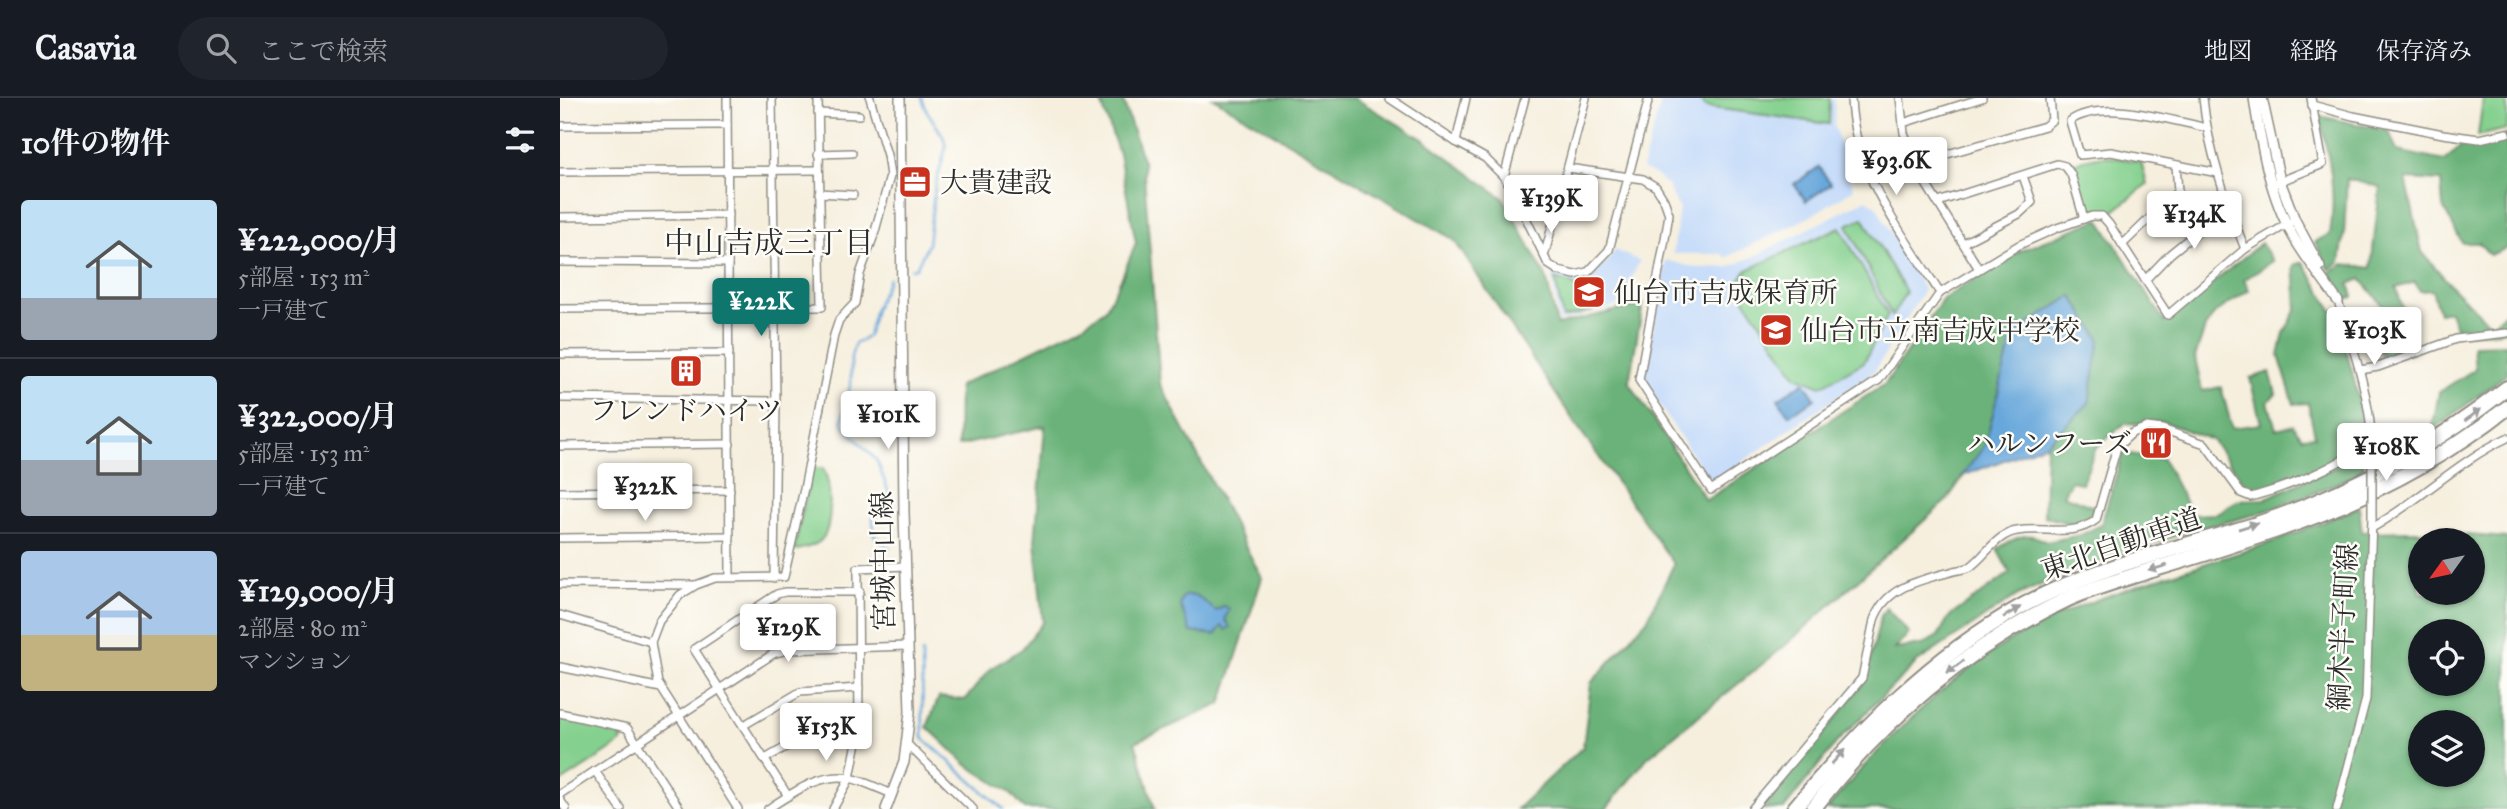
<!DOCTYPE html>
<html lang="ja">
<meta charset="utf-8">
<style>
body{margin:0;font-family:"IM FELL Great Primer","Noto Serif JP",serif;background:#20242c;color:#f1f3f6;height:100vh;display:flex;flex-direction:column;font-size:26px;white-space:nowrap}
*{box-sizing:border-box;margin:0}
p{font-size:23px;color:#9ea1a6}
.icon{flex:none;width:38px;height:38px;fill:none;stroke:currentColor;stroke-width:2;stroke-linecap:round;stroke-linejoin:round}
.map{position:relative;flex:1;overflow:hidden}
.sheet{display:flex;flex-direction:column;background:#171b24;width:560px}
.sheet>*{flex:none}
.needle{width:46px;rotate:237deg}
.tools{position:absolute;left:1848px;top:430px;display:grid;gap:14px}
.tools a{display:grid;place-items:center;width:77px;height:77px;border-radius:50%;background:#171b24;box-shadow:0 2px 5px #0004;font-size:35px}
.price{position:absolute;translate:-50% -60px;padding:0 16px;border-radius:7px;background:#fff;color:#222;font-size:23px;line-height:46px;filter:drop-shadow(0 2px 4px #0008)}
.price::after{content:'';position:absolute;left:50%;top:42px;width:21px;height:16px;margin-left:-10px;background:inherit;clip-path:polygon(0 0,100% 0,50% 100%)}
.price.active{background:#0f766e;color:#fff}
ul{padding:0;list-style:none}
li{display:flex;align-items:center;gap:21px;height:175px;padding:0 21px}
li+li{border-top:2px solid #363941}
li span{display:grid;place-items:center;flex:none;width:196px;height:140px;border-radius:7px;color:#555}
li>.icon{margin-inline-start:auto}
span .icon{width:84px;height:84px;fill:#fffc;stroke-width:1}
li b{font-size:30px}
h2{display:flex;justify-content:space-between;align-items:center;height:84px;padding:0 21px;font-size:30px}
header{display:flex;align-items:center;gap:42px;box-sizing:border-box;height:98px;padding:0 35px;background:#171b24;border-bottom:2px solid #363941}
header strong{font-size:33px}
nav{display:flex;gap:38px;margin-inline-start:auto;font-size:24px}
.search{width:490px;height:63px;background:#20242c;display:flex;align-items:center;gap:18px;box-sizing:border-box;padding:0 24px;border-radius:38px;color:#9ea1a6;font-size:26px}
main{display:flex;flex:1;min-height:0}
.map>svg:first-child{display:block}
.built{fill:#c8ddf9}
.green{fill:#84d08e;stroke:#587e5c;stroke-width:2}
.forest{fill:#6bb279;stroke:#4b6e52;stroke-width:2;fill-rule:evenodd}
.water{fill:#68a7db;stroke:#4a6983;stroke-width:2}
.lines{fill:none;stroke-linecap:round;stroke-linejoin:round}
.stream{stroke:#68a7db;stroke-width:2.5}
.minor-casing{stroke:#908d84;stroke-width:10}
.tertiary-casing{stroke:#908d84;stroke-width:12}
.motorway-casing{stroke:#908d84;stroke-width:18}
.minor{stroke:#fff;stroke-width:7}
.tertiary{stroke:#fff;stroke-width:9}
.motorway{stroke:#fff;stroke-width:14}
.minor-bridge-casing{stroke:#908d84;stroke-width:10;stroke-linecap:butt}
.minor-bridge{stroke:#fff;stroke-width:7}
.oneway{fill:#a0a0a0}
.labels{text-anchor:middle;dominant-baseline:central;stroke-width:5;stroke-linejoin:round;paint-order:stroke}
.poi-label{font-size:28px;fill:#2b2b2b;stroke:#fdfcf7;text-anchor:start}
.street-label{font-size:28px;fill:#2b2b2b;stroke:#fdfcf7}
.neighbourhood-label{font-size:30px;fill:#2b2b2b;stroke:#fdfcf7}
</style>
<header>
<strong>Casavia</strong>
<div class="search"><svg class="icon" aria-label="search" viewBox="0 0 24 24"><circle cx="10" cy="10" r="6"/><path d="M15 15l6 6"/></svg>ここで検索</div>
<nav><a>地図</a><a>経路</a><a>保存済み</a></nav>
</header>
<main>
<section class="sheet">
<h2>10件の物件<svg class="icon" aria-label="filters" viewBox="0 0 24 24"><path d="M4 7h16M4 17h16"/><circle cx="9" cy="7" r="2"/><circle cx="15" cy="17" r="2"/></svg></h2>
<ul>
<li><span style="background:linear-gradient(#bfe0f5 70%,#9aa5b1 0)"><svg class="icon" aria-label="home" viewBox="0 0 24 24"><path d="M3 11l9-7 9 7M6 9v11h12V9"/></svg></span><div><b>¥222,000/月</b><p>5部屋 · 153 m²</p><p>一戸建て</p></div></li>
<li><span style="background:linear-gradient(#bfe0f5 60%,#9aa5b1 0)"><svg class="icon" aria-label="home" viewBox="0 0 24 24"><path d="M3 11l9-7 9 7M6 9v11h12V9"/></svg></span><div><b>¥322,000/月</b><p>5部屋 · 153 m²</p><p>一戸建て</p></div></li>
<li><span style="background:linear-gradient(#a9c7e8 60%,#c2b280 0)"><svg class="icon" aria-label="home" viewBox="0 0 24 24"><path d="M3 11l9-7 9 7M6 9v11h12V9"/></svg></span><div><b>¥129,000/月</b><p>2部屋 · 80 m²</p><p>マンション</p></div></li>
</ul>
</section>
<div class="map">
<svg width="1947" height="711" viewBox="0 0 1947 711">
<rect width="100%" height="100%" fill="#fdfcf7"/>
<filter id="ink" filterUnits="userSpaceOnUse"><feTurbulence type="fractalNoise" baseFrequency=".0143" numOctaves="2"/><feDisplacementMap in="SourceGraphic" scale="14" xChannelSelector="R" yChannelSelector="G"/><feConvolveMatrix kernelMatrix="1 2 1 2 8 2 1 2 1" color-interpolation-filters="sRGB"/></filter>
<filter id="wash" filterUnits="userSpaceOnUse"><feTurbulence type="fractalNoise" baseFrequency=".00686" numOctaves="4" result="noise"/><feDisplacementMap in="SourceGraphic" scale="28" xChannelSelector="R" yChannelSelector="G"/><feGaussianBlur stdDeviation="1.57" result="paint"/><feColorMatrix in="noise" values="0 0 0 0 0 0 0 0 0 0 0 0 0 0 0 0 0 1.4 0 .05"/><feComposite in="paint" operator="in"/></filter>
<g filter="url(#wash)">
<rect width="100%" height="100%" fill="#f6efde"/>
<g class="built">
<polygon points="1102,0 1275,0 1274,27 1294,91 1249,119 1165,160 1164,156 1113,156 1119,110 1107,87 1095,77 1082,71"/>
<polygon points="1307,101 1316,108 1364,192 1315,273 1151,385 1083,282 1106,162 1137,170 1169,169 1193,159"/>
<polygon points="1055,152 1080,163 1057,208 999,224 992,176 1018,180 1037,173 1047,164"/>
</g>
<g class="green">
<polygon points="1139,0 1270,0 1269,26 1146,9"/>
<polygon points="1923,0 1947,0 1947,31 1918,38"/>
<polygon points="1544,58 1581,64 1587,86 1547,119 1539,114 1527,111 1514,66 1525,61"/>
<polygon points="1303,120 1346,194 1332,218 1287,127"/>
<polygon points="1280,129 1328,217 1304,264 1261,288 1236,278 1176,188 1185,173"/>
<polygon points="995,181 1014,187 1021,207 1032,206 1033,213 1003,220"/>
<path d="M252 370H263C271 385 274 429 261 442 255 449 243 450 234 453Z"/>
<polygon points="0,620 57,632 62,639 61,645 0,685"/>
</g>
<g class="forest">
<polygon points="507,0 562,0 583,63 600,286 702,480 661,606 575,644 595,711 465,711 452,696 407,667 367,629 379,599 405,602 430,571 462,551 483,524 475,444 485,328 398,348 399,288 520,229 545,212 562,179 576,145 559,56 541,4"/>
<path d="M653 0H794L863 41 943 100 986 179 997 227 1083 206 1069 284 1146 402 1325 286 1383 201 1460 153 1539 121 1605 224 1701 145 1713 163 1684 182 1689 192 1655 215 1645 230 1635 259 1642 293 1661 289 1672 330 1701 326 1690 280 1710 274 1716 296 1708 304 1716 331 1733 327 1742 339 1755 338 1748 305 1734 306 1719 258 1724 235 1737 211 1734 167 1743 164 1774 215 1792 273 1807 340C1777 366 1733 384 1694 393L1686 388 1652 342 1604 324 1564 326 1536 350 1522 385 1511 383 1503 397 1534 409C1526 435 1504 424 1484 418L1486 346 1529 305 1540 241 1512 198 1453 237 1425 347 1387 402 1227 546 1087 660 1046 711H957L1023 649 1031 585 1087 522 1114 466 1013 322 894 142Z"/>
<path d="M1759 18 1829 33 1837 53 1884 63 1905 45 1920 46 1947 37V150L1930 157 1919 145H1902L1883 109 1881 83 1846 81 1862 154 1892 189 1931 227 1947 214V231L1937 234 1898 235 1890 213 1879 215 1872 192 1860 193 1855 184 1836 190 1857 250 1823 260 1819 253 1834 245 1826 211 1801 181 1789 186 1793 199 1782 203 1770 174 1784 166 1811 170 1820 89 1787 81 1784 137 1780 164 1769 171 1755 144 1770 136C1777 95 1769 57 1759 18Z"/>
<polygon points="1947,246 1947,276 1873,332 1834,355 1833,343 1870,330 1874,322 1879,294 1915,271 1913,247"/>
<path d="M1563 355 1603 361 1632 417 1655 416 1679 402 1704 401 1791 362 1802 355 1804 373 1750 397 1700 415 1615 438 1507 475 1458 497 1356 565 1277 644 1224 711H1204L1305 583 1321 518 1326 510 1349 535 1335 551 1362 547 1378 538 1389 519 1450 475 1437 451C1455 440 1467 431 1486 444L1521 437 1541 427Z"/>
<path d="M1799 409 1802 434 1857 433 1947 440V711H1267C1322 644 1397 569 1474 529 1550 491 1634 471 1715 443 1743 433 1771 420 1799 409ZM1860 443H1913V495H1860ZM1860 534H1913V586H1860ZM1860 625H1913V677H1860Z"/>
</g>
<g class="water">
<polygon points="1259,69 1271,86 1246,103 1234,86"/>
<polygon points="1512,198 1540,241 1529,305 1486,346 1402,378 1425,347 1453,236"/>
<polygon points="1244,284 1255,301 1229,317 1218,301"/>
<polygon points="626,497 637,498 656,513 665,508 669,512 665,521 670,529 666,532 662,528 655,537 631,534 620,507 622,500"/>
</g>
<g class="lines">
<g class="stream">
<polyline points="351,171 356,170 368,146 375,89 386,49 383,38 367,13 362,0"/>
<polyline points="329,180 315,211 308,238 295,246 291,259 291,284 282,322 284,328 317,363 329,395 323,410 313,420 314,437 329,450"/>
<polyline points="362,555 363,640 443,711"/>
</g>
</g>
</g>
<g filter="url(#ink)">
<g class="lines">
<defs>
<g id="minor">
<polyline points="167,0 170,479"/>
<polyline points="212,0 216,303 214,480"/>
<polyline points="829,0 896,44 925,60 944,79 952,91 988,166 999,173 1015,177 1028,174 1049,152 1089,0"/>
<path d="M1291 0C1293 74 1342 135 1380 195"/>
<polyline points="1340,0 1344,35 1361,78 1419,171"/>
<path d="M1643 0C1648 53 1666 102 1685 151"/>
<polyline points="1752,7 1793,18 1883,36 1919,41 1947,35"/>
<polyline points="258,15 299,17"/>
<polyline points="1343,25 1422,0"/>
<polyline points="0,28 167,27"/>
<path d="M1647 30C1609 22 1543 0 1510 23L1520 57 1551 54 1658 75"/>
<polyline points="896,44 906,0"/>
<polyline points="258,56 292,55"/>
<polyline points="1356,65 1485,28 1492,22 1490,0"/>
<polyline points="1008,70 1083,81 1096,89 1104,102 1109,116 1105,141 1079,282 1151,392 1319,282 1380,195 1459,147 1497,130 1532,118 1542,118 1549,126 1608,217 1685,151 1731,124"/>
<polyline points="0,74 258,72"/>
<polyline points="944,79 965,0"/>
<polyline points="1716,85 1763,66 1751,0"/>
<polyline points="259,95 293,97"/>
<polyline points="1378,104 1497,66 1505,68 1511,76 1524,121"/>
<polyline points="0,119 168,117"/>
<polyline points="1403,145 1459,116 1472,104 1463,78"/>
<polyline points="1562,147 1618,93 1616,67"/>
<polyline points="985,155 1026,0"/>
<polyline points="0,164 168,165"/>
<polyline points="1585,182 1610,156 1669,108"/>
<path d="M1778 203C1793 250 1810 297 1812 347"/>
<polyline points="0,211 262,209 258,0"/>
<polyline points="0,256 169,255"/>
<polyline points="1800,272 1818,269 1896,241 1947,235"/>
<polyline points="0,300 216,303"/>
<polyline points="0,348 170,346"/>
<polyline points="0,394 170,392"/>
<path d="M1812 430C1859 403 1898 363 1947 340"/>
<polyline points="0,440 170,438"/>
<polyline points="0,486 135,487"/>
<polyline points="0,517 91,544"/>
<polyline points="0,569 101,590"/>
<polyline points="0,615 67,630 120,711"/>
<polyline points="184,627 240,594 299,590"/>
<polyline points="346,645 413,711"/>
<polyline points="205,661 245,638 255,634 299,634"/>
<polyline points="35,673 61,711"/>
<polyline points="0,696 213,556 227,552 348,548"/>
<polyline points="228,698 134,551 217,496 225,494 300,494"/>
<polyline points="0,702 6,711"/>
<polyline points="178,711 98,585 91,544 99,523 120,497 136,487 155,480 224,479 244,391 274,237 279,222 295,205 300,176 314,137 330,78 327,57 310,0"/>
<path d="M208 711C232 695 261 674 290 680 304 683 319 691 332 696"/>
<polyline points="273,711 290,680 299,634 298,470 346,468"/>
<path d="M1192 711 1302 580 1314 522C1326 487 1363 482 1394 473 1398 472 1406 471 1410 469 1425 459 1436 436 1457 433 1484 428 1512 440 1536 422L1557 349 1572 335 1587 329 1602 331 1645 346 1681 395 1691 399C1734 387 1776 369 1812 343"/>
<polyline points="1777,711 1806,601 1812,420"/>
</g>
<g id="tertiary">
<path d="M1694 0C1701 47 1710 99 1734 140 1747 162 1763 182 1778 203"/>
<polyline points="1702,0 1720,83 1735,122 1760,169"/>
<polyline points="326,711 344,664 350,614 344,414 340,0"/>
</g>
<g id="motorway">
<path d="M1234 711C1300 632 1371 559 1462 508 1535 468 1618 451 1697 426 1789 396 1871 350 1947 290"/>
<path d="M1253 711C1321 623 1407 548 1508 501 1537 488 1568 480 1598 470 1632 460 1666 449 1699 438 1789 409 1873 368 1947 310"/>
</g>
</defs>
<use href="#minor" class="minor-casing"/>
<use href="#tertiary" class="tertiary-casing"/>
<use href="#motorway" class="motorway-casing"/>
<use href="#minor" class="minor"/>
<use href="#tertiary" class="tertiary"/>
<use href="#motorway" class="motorway"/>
<defs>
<polyline id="minor-bridge" points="1812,351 1812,420"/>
</defs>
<use href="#minor-bridge" class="minor-bridge-casing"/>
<use href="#minor-bridge" class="minor-bridge"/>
</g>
<defs><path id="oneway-solid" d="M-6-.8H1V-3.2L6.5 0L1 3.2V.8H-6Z" transform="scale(1.75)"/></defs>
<g class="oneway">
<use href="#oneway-solid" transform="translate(1913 317) rotate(-36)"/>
<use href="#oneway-solid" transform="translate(1688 428) rotate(-17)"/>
<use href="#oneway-solid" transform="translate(1598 470) rotate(163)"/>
<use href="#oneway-solid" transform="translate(1452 514) rotate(-31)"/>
<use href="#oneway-solid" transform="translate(1395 569) rotate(143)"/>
<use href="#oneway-solid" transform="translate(1278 659) rotate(-48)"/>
</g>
</g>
<defs>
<symbol id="office-square" viewBox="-11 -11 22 22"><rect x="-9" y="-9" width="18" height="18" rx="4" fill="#c8321e" stroke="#fdfcf7"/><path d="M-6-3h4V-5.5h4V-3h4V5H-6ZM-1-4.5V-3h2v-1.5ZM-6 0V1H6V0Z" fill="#fff"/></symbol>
<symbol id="school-square" viewBox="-11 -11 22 22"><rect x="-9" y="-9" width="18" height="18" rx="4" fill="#c8321e" stroke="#fdfcf7"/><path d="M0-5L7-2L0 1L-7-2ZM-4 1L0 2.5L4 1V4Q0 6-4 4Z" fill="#fff"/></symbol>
<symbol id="building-square" viewBox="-11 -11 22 22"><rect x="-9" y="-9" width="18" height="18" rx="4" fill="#c8321e" stroke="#fdfcf7"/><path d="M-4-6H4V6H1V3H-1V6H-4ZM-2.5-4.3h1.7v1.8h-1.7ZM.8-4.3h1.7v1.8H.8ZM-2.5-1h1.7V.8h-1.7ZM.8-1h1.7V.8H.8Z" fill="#fff"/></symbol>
<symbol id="restaurant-square" viewBox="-11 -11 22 22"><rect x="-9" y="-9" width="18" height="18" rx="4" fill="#c8321e" stroke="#fdfcf7"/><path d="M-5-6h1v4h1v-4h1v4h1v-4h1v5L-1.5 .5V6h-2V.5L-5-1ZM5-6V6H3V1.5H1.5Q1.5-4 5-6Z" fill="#fff"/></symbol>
</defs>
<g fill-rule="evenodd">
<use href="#office-square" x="336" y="65" width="38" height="38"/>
<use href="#school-square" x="1010" y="175" width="38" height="38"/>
<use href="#school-square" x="1197" y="213" width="38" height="38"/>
<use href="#building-square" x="107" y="254" width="38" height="38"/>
<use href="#restaurant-square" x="1577" y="326" width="38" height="38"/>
</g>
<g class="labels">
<g class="poi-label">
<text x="380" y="84">大貴建設</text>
<text x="1054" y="194">仙台市吉成保育所</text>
<text x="1240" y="232">仙台市立南吉成中学校</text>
<text x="126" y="312" text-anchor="middle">フレンドハイツ</text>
<text x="1572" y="345" text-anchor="end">ハルンフーズ</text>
</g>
<g class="street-label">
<text transform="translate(1561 446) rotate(-19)">東北自動車道</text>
<text transform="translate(323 463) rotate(-91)">宮城中山線</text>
<text transform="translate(1783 529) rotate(-87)">綱木半子町線</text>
</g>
<g class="neighbourhood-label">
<text x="209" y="145">中山吉成三丁目</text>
</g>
</g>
</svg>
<div class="tools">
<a><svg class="needle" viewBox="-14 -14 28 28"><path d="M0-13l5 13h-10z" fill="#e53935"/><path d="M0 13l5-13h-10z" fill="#9ea1a6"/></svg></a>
<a><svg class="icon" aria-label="locate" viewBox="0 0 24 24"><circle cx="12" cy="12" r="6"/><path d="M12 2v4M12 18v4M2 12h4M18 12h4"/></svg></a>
<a><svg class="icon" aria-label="layers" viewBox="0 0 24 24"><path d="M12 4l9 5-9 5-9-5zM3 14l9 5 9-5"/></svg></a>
</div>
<b class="price" style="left:1336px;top:99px">¥93.6K</b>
<b class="price" style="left:991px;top:137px">¥139K</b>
<b class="price" style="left:1634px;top:153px">¥134K</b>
<b class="price active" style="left:201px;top:240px">¥222K</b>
<b class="price" style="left:1814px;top:269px">¥103K</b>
<b class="price" style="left:328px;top:353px">¥101K</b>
<b class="price" style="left:1826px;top:385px">¥108K</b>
<b class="price" style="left:85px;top:425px">¥322K</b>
<b class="price" style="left:228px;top:566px">¥129K</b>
<b class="price" style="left:266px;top:665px">¥153K</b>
</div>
</main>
